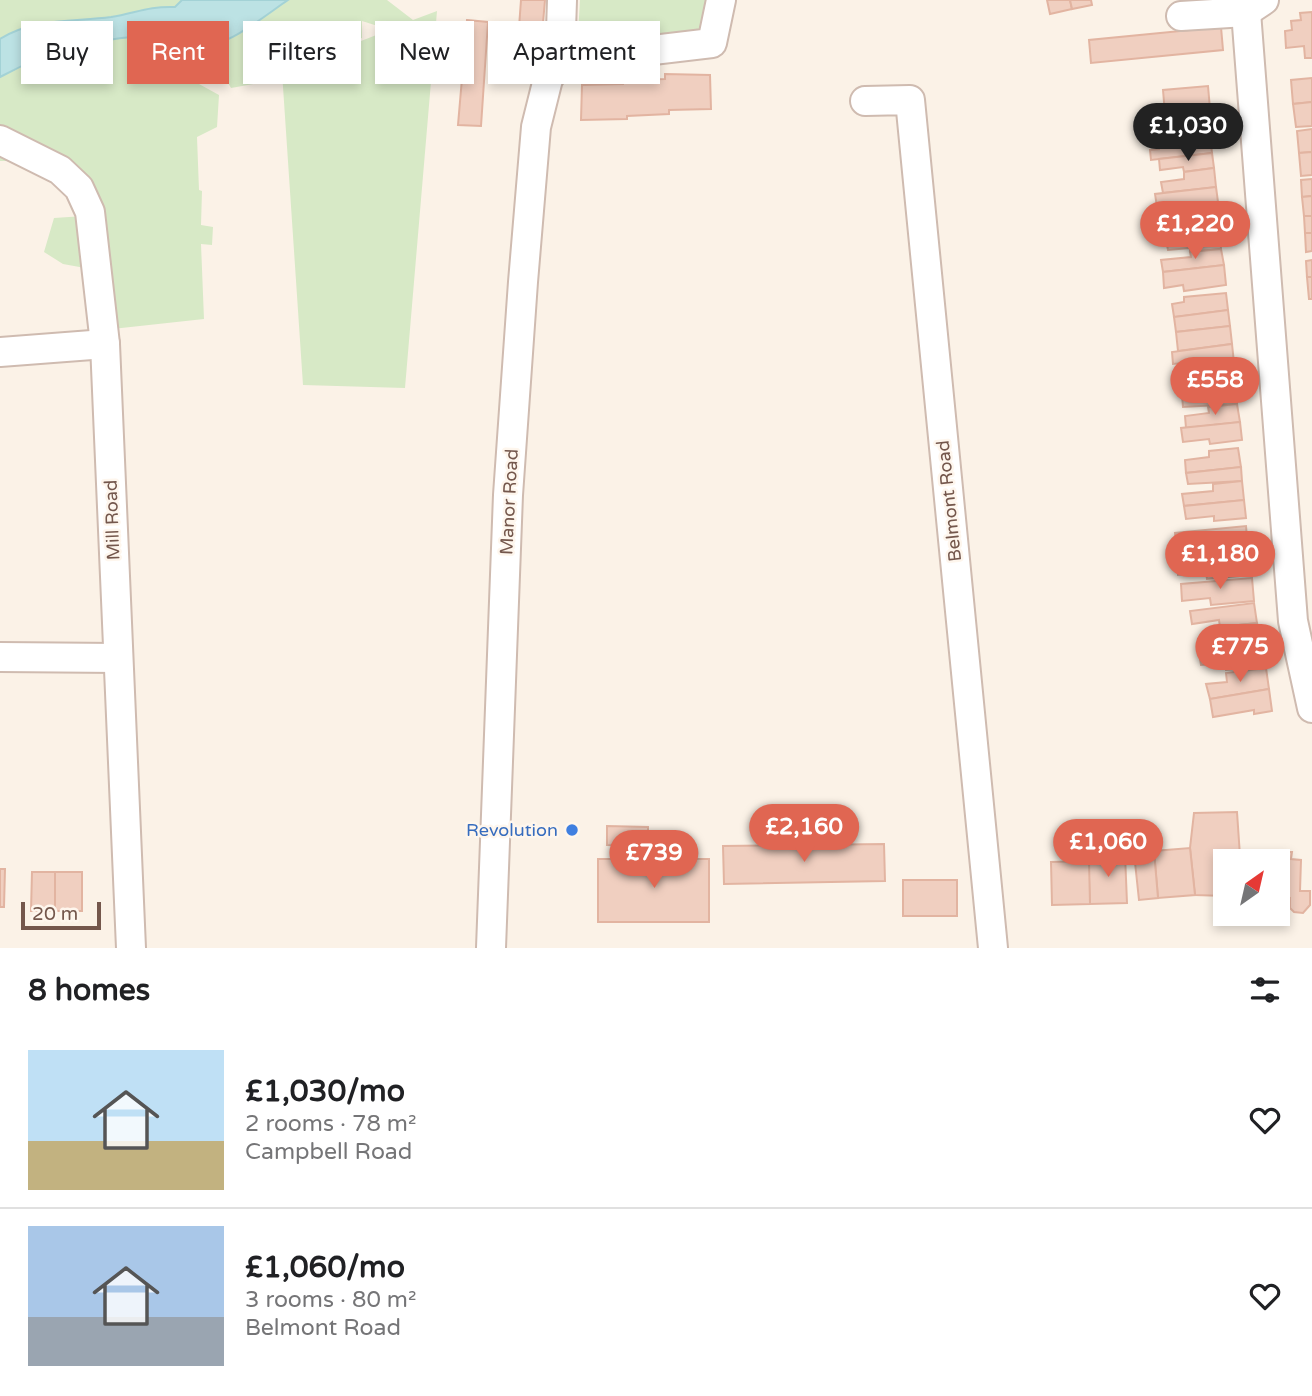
<!DOCTYPE html>
<meta charset="utf-8">
<style>
body{margin:0;font-family:"Varela Round",sans-serif;background:#f6f6f6;color:#202124;height:100vh;display:flex;flex-direction:column;font-size:26px;white-space:nowrap}
*{box-sizing:border-box;margin:0}
p{font-size:23px;color:#757577}
.icon{flex:none;width:38px;height:38px;fill:none;stroke:currentColor;stroke-width:2;stroke-linecap:round;stroke-linejoin:round}
.map{position:relative;height:948px;overflow:hidden}
.panel{display:flex;flex-direction:column;background:#fff;flex:1}
.panel>*{flex:none}
.hud{position:absolute;left:21px;top:21px;width:700px;height:63px;display:flex;gap:14px}
.needle{width:46px;rotate:34deg}
.controls{position:absolute;left:1213px;top:849px;display:grid;gap:14px}
.controls a{display:grid;place-items:center;width:77px;height:77px;border-radius:0px;background:#fff;box-shadow:0 4px 10px #0003;font-size:35px}
.scale{position:absolute;left:21px;bottom:18px;width:80px;box-sizing:border-box;padding-left:7px;border:4px solid #74574c;border-top:0;font-size:19px;line-height:24px;white-space:nowrap;color:#74574c;-webkit-text-stroke:5px #fef6ed;paint-order:stroke}
.price{position:absolute;translate:-50% -60px;padding:0 16px;border-radius:24px;background:#e06652;color:#fff;font-size:23px;line-height:46px;filter:drop-shadow(0 2px 4px #0008)}
.price::after{content:'';position:absolute;left:50%;top:42px;width:21px;height:16px;margin-left:-10px;background:inherit;clip-path:polygon(0 0,100% 0,50% 100%)}
.price.active{background:#222;color:#fff}
ul{padding:0;list-style:none}
li{display:flex;align-items:center;gap:21px;height:175px;padding:0 28px}
li+li{border-top:2px solid #e0e0e0}
li span{display:grid;place-items:center;flex:none;width:196px;height:140px;border-radius:0px;color:#555}
li>.icon{margin-inline-start:auto}
span .icon{width:84px;height:84px;fill:#fffc;stroke-width:1}
li b{font-size:30px}
h2{display:flex;justify-content:space-between;align-items:center;height:84px;padding:0 28px;font-size:30px}
.chip{padding:0 24px;border-radius:0px;background:#fff;box-shadow:0 4px 10px #0003;font-size:24px;line-height:63px}
.chip.active{background:#e06652;color:#fff}
.map>svg:first-child{display:block}
.green{fill:#d7e9c6}
.water{fill:#bce2e4;stroke:#a3d2d6;stroke-width:2}
.building{fill:#f0cfc0;stroke:#e2b4a1;stroke-width:2}
.lines{fill:none;stroke-linecap:round;stroke-linejoin:round}
.minor-casing{stroke:#cfbbb0;stroke-width:32}
.minor{stroke:#fff;stroke-width:28}
.shop-dot{fill:#3f7fe0;stroke:#fef6ed;stroke-width:2.5}
.labels{text-anchor:middle;dominant-baseline:central;stroke-width:5;stroke-linejoin:round;paint-order:stroke}
.street-label{font-size:18px;fill:#74574c;stroke:#fef6ed}
.shop-label{font-size:18px;fill:#366cbe;stroke:#fef6ed;text-anchor:end}
</style>
<div class="map">
<svg width="1312" height="948" viewBox="0 0 1312 948">
<rect width="100%" height="100%" fill="#fbf2e7"/>
<g class="green">
<polygon points="0,0 387,0 413,20 437,11 405,388 303,385 282,72 384,32 381,27 362,21 362,38 311,52 273,57 265,82 231,88 218,65 200,65 199,84 219,95 217,127 197,137 199,190 202,191 201,225 213,227 212,245 201,244 204,319 103,330 85,268 63,264 44,252 54,218 84,216 79,196 16,147 9,161 0,161"/>
<polygon points="580,0 707,0 705,22 697,31 593,47 578,35"/>
</g>
<path class="water" d="M182 0H288C267 14 229 46 203 46 191 47 179 37 167 36 111 34 49 50 0 77V39C33 18 73 22 111 17 136 13 148 6 175 7Z"/>
<g class="building">
<polygon points="521,0 545,0 540,57 517,55"/>
<polygon points="1047,0 1070,0 1072,9 1050,14"/>
<polygon points="1070,0 1091,0 1092,5 1072,9"/>
<polygon points="1312,12 1312,58 1305,58 1304,46 1286,48 1285,31 1292,30 1291,21 1301,20 1300,13"/>
<polygon points="467,20 488,22 481,126 458,125"/>
<polygon points="1221,27 1223,50 1091,63 1089,40"/>
<polygon points="665,74 710,75 711,109 669,110 669,114 627,116 627,119 581,120 582,85 623,84 623,80 665,79"/>
<polygon points="1312,78 1312,102 1293,104 1291,80"/>
<polygon points="1208,86 1210,109 1165,114 1163,90"/>
<polygon points="1312,102 1312,126 1296,127 1293,104"/>
<polygon points="1210,109 1213,132 1167,137 1165,114"/>
<polygon points="1312,129 1312,152 1299,153 1297,131"/>
<polygon points="1210,135 1212,153 1151,160 1150,150 1159,149 1159,146 1168,145 1168,140"/>
<polygon points="1312,152 1312,175 1301,176 1299,153"/>
<polygon points="1212,153 1214,168 1184,172 1183,167 1160,170 1159,159"/>
<polygon points="1214,168 1216,187 1163,193 1161,182 1184,179 1184,172"/>
<polygon points="1312,179 1312,196 1302,197 1301,180"/>
<polygon points="1216,187 1218,202 1186,209 1185,204 1157,207 1155,194"/>
<polygon points="1312,196 1312,216 1304,216 1302,197"/>
<polygon points="1218,216 1220,233 1166,240 1164,223"/>
<polygon points="1304,216 1312,216 1312,233 1305,233"/>
<polygon points="1220,233 1221,249 1190,252 1190,248 1168,250 1166,240"/>
<polygon points="1305,233 1312,233 1312,251 1306,252"/>
<polygon points="1221,249 1224,265 1163,272 1161,260 1191,257 1190,252"/>
<polygon points="1312,260 1312,277 1307,277 1306,261"/>
<polygon points="1224,265 1226,285 1184,291 1183,285 1164,288 1163,272"/>
<polygon points="1307,277 1312,277 1312,299 1309,299"/>
<polygon points="1226,293 1228,310 1174,317 1172,304 1184,302 1184,297"/>
<polygon points="1228,310 1230,326 1176,332 1174,317"/>
<polygon points="1230,326 1232,344 1178,351 1176,332"/>
<polygon points="1232,344 1234,363 1201,367 1200,361 1173,364 1172,352"/>
<polygon points="1234,370 1236,389 1182,395 1181,382 1205,379 1204,373"/>
<polygon points="1236,389 1237,404 1183,407 1182,395"/>
<polygon points="1237,404 1240,422 1186,428 1185,416 1209,413 1208,407"/>
<polygon points="1240,422 1242,440 1210,444 1209,439 1183,442 1181,428"/>
<polygon points="1238,448 1241,467 1186,473 1185,460 1209,457 1209,451"/>
<polygon points="1241,467 1242,481 1188,484 1186,473"/>
<polygon points="1242,481 1244,500 1184,506 1182,494 1213,491 1213,484"/>
<polygon points="1244,500 1246,518 1214,521 1214,516 1186,519 1184,506"/>
<polygon points="1246,526 1248,549 1205,553 1205,547 1177,549 1175,533"/>
<polygon points="1248,552 1250,575 1207,579 1206,572 1178,575 1177,558"/>
<polygon points="1252,578 1254,601 1211,605 1210,598 1182,601 1181,584"/>
<polygon points="1254,603 1257,623 1220,627 1219,620 1192,624 1190,611"/>
<polygon points="1257,623 1260,645 1199,652 1198,639 1221,636 1220,627"/>
<polygon points="1260,645 1263,666 1226,670 1225,663 1201,665 1199,652"/>
<polygon points="1266,668 1269,689 1210,699 1206,684 1227,682 1226,673"/>
<polygon points="1269,689 1272,711 1254,714 1254,710 1213,717 1210,699"/>
<polygon points="1237,812 1240,856 1258,855 1258,861 1225,861 1225,896 1195,895 1190,848 1194,813"/>
<polygon points="607,826 648,827 648,846 607,845"/>
<polygon points="884,844 885,881 724,884 723,846"/>
<polygon points="1190,848 1195,895 1158,898 1154,851"/>
<polygon points="1154,851 1158,898 1139,900 1134,853"/>
<polygon points="1281,852 1292,852 1291,859 1301,860 1300,891 1310,891 1310,905 1303,913 1294,912 1290,908 1290,898 1282,897"/>
<polygon points="1125,854 1127,903 1090,904 1088,855"/>
<rect x="598" y="859" width="111" height="63"/>
<polygon points="1258,860 1281,860 1282,897 1278,897 1278,861"/>
<polygon points="1089,861 1090,904 1052,905 1051,862"/>
<polygon points="0,869 5,869 4,907 0,907"/>
<polygon points="32,872 55,872 55,911 31,911"/>
<rect x="55" y="872" width="27" height="39"/>
<rect x="903" y="880" width="54" height="36"/>
</g>
<g class="lines">
<defs>
<g id="minor">
<polyline points="1246,12 1293,621 1312,708"/>
<polyline points="1181,16 1246,12 1264,0"/>
<polyline points="560,61 712,43 721,0"/>
<polyline points="865,101 910,100 993,948"/>
<polyline points="0,140 60,170 79,188 90,212 105,344 131,948"/>
<polyline points="0,352 105,344"/>
<polyline points="0,657 118,658"/>
<polyline points="491,948 508,495 523,282 536,127 548,79 560,61 562,0"/>
</g>
</defs>
<use href="#minor" class="minor-casing"/>
<use href="#minor" class="minor"/>
</g>
<circle class="shop-dot" cx="572" cy="830" r="7"/>
<g class="labels">
<g class="street-label">
<text transform="translate(949 501) rotate(-96)">Belmont Road</text>
<text transform="translate(509 502) rotate(-87)">Manor Road</text>
<text transform="translate(112 520) rotate(-92)">Mill Road</text>
</g>
<g class="shop-label">
<text x="558" y="830">Revolution</text>
</g>
</g>
</svg>
<div class="controls">
<a><svg class="needle" viewBox="-14 -14 28 28"><path d="M0-13l5 13h-10z" fill="#e53935"/><path d="M0 13l5-13h-10z" fill="#757577"/></svg></a>
</div>
<div class="scale">20 m</div>
<b class="price active" style="left:1188px;top:163px">£1,030</b>
<b class="price" style="left:1195px;top:261px">£1,220</b>
<b class="price" style="left:1215px;top:417px">£558</b>
<b class="price" style="left:1220px;top:591px">£1,180</b>
<b class="price" style="left:1240px;top:684px">£775</b>
<b class="price" style="left:804px;top:864px">£2,160</b>
<b class="price" style="left:1108px;top:879px">£1,060</b>
<b class="price" style="left:654px;top:890px">£739</b>
<div class="hud">
<a class="chip">Buy</a>
<a class="chip active">Rent</a>
<a class="chip">Filters</a>
<a class="chip">New</a>
<a class="chip">Apartment</a>
</div>
</div>
<section class="panel">
<h2>8 homes<svg class="icon" aria-label="filters" viewBox="0 0 24 24"><path d="M4 7h16M4 17h16"/><circle cx="9" cy="7" r="2"/><circle cx="15" cy="17" r="2"/></svg></h2>
<ul>
<li><span style="background:linear-gradient(#bfe0f5 65%,#c2b280 0)"><svg class="icon" aria-label="home" viewBox="0 0 24 24"><path d="M3 11l9-7 9 7M6 9v11h12V9"/></svg></span><div><b>£1,030/mo</b><p>2 rooms · 78 m²</p><p>Campbell Road</p></div><svg class="icon" aria-label="heart" viewBox="0 0 24 24"><path d="M12 20l-8-8c-3-5 5-10 8-4 3-6 11-1 8 4z"/></svg></li>
<li><span style="background:linear-gradient(#a9c7e8 65%,#9aa5b1 0)"><svg class="icon" aria-label="home" viewBox="0 0 24 24"><path d="M3 11l9-7 9 7M6 9v11h12V9"/></svg></span><div><b>£1,060/mo</b><p>3 rooms · 80 m²</p><p>Belmont Road</p></div><svg class="icon" aria-label="heart" viewBox="0 0 24 24"><path d="M12 20l-8-8c-3-5 5-10 8-4 3-6 11-1 8 4z"/></svg></li>
</ul>
</section>
